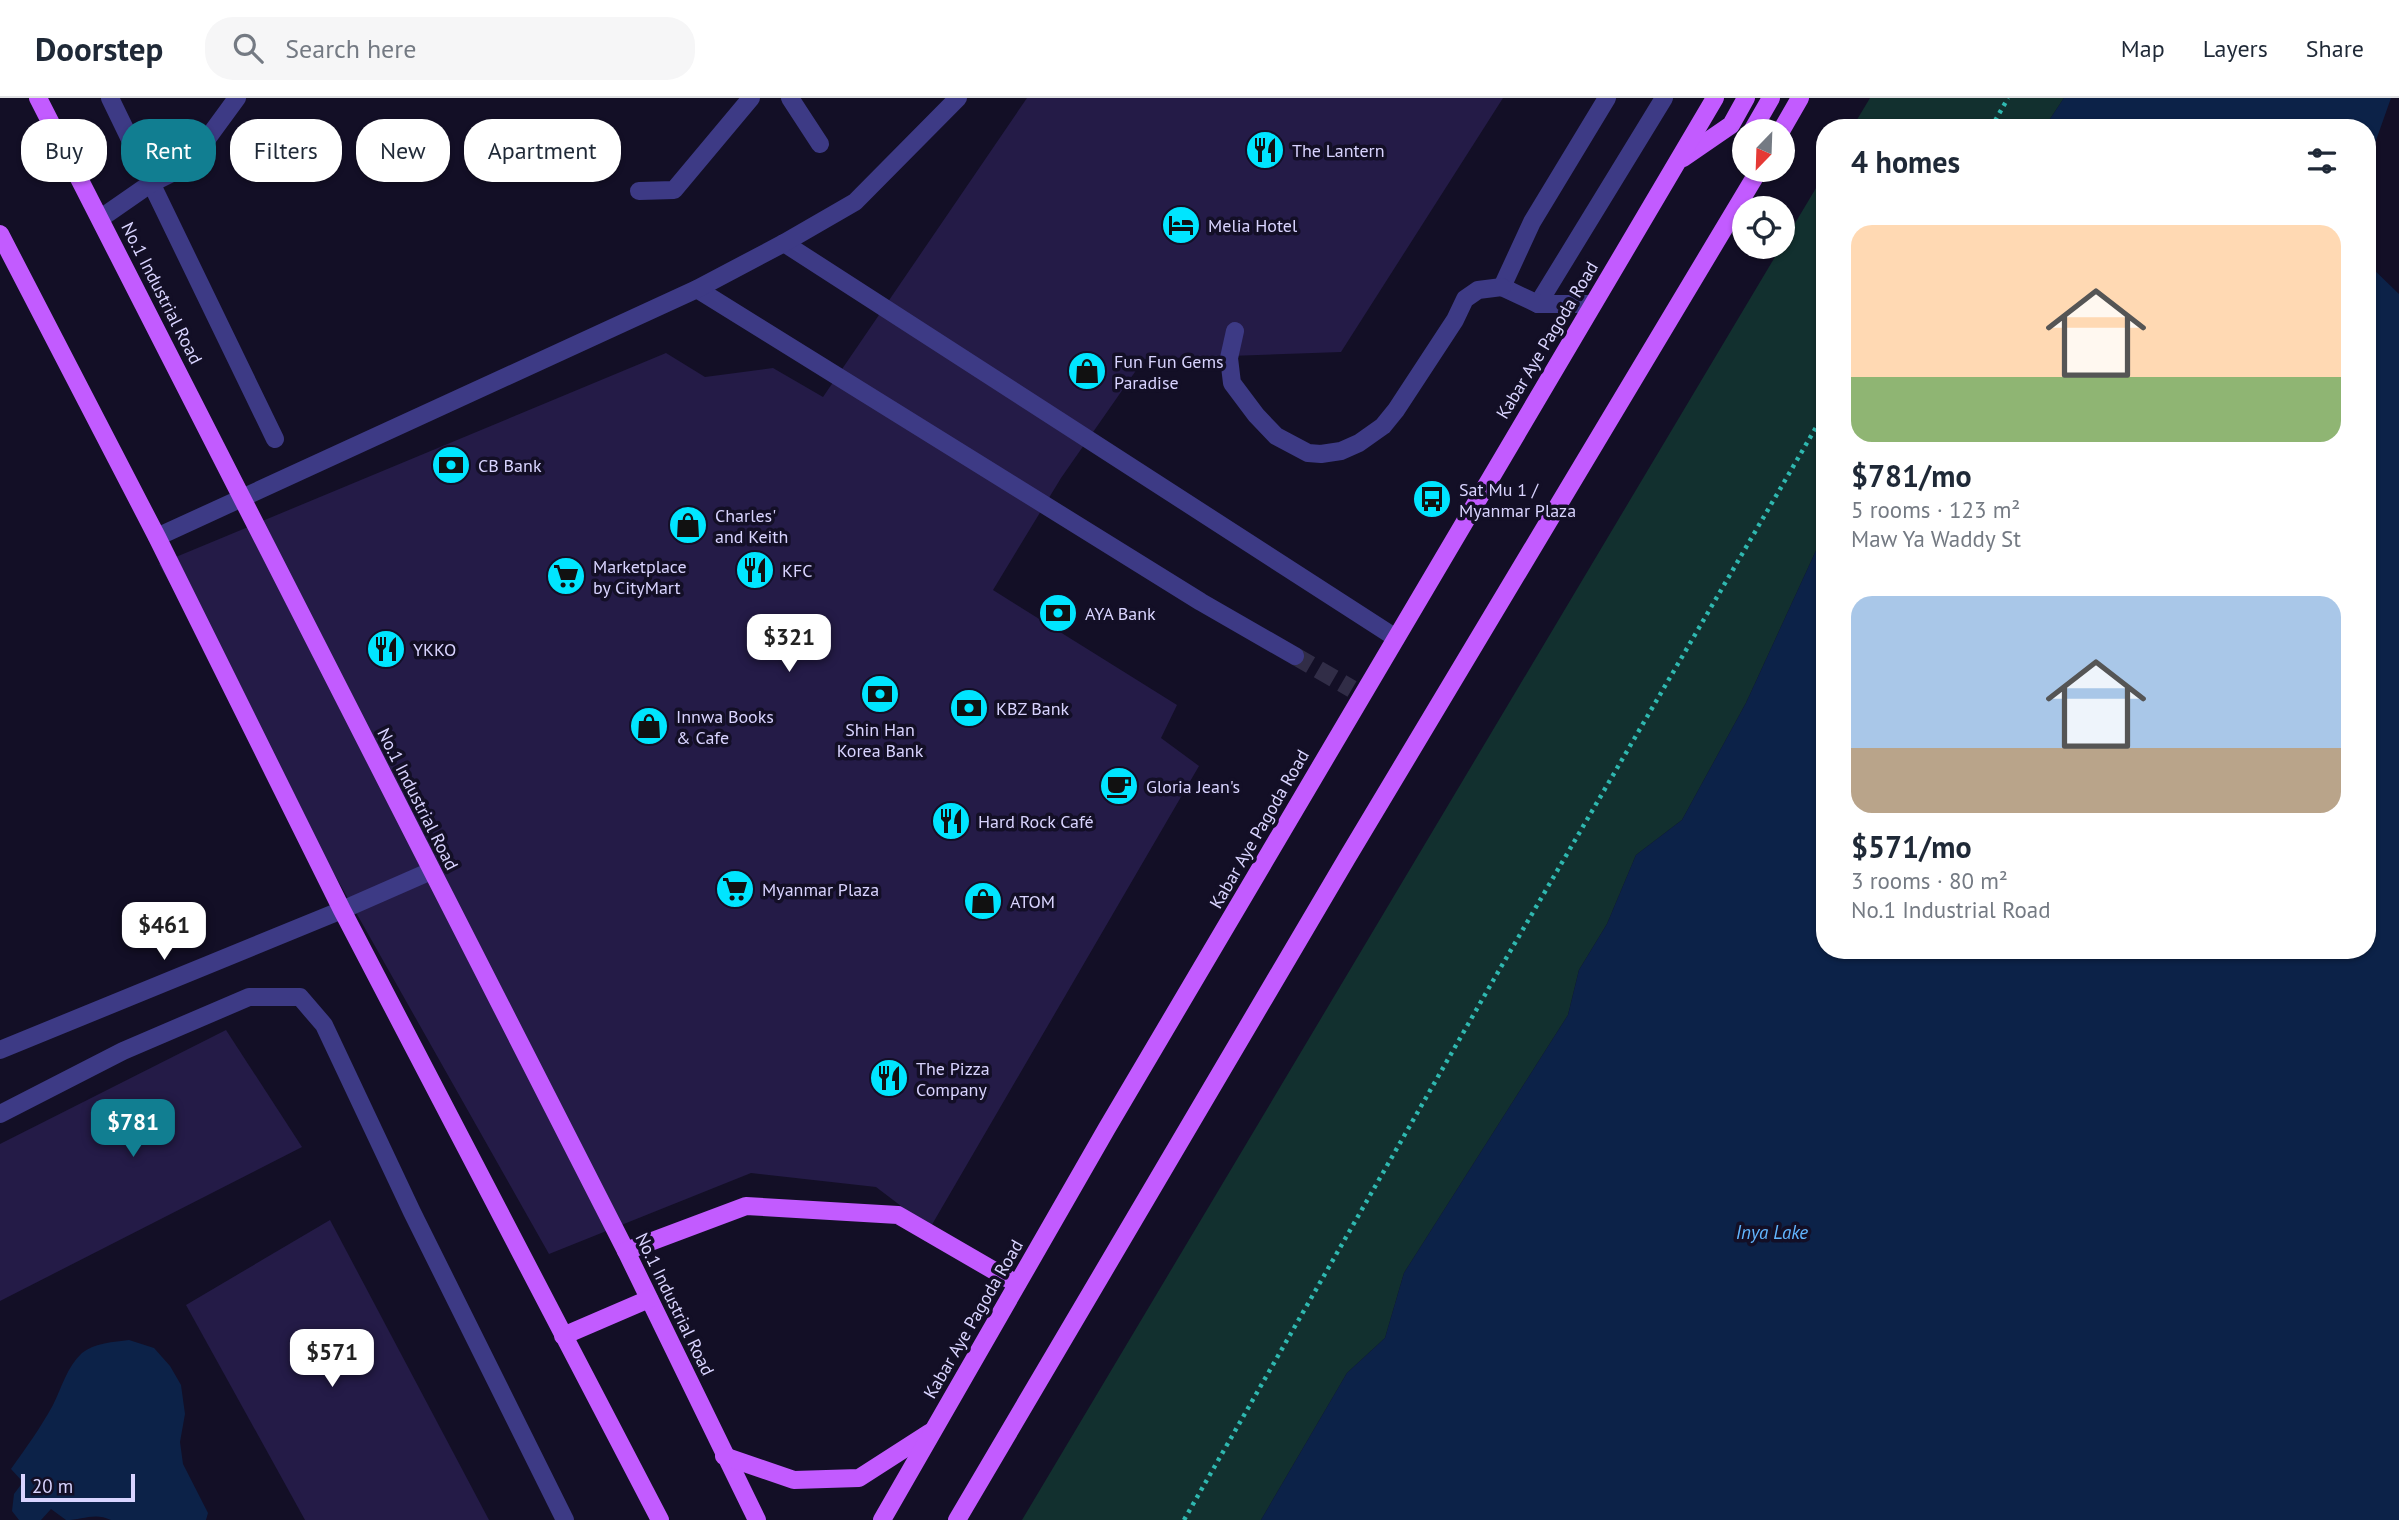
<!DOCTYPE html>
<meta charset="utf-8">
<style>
body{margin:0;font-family:"PT Sans",sans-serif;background:#f6f6f7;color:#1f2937;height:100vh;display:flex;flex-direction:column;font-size:26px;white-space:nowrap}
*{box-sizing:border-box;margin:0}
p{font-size:23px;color:#747a83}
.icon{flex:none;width:38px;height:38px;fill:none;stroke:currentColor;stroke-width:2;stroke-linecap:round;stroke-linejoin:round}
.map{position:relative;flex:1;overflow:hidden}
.sheet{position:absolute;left:1816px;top:21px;width:560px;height:840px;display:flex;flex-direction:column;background:#fff;border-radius:28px;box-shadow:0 2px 5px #0004}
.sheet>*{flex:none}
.guide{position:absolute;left:21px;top:21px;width:665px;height:63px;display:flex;gap:14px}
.needle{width:46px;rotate:203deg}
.buttons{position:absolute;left:1732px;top:21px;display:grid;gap:14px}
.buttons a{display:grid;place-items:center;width:63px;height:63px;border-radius:50%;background:#fff;box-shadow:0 2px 5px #0004;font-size:35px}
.scale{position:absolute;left:21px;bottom:18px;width:114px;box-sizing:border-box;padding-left:7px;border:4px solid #d9d4ff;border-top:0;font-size:19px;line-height:24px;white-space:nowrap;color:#d9d4ff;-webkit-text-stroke:5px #130f26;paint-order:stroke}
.price{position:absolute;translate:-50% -60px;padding:0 16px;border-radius:14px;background:#fff;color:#222;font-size:23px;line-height:46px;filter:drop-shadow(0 2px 4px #0008)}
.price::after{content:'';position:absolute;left:50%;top:42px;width:21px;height:16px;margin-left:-10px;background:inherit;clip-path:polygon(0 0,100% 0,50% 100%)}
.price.active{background:#117e91;color:#fff}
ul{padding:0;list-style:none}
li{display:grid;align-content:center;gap:14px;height:371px;padding:0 35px}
li span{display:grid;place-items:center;height:217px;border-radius:21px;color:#555}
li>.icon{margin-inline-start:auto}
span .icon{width:126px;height:126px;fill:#fffc;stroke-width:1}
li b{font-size:30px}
h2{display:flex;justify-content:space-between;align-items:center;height:84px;padding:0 35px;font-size:30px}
.chip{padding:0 24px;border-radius:28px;background:#fff;box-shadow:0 2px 5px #0004;font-size:24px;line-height:63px}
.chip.active{background:#117e91;color:#fff}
header{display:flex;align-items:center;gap:42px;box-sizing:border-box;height:98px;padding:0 35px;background:#fff;border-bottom:2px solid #e0e1e3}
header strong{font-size:33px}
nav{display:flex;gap:38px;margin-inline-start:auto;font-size:24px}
.search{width:490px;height:63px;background:#f6f6f7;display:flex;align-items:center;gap:18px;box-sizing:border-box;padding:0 24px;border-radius:28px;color:#747a83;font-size:26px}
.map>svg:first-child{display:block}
.green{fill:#12302f}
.water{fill:#0c2248}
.building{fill:#241b47}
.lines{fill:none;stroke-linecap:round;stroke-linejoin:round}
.minor-tunnel{stroke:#312d47;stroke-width:18;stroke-dasharray:18 9;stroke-linecap:butt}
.path{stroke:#2fb8b0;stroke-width:4.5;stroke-dasharray:3.5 5;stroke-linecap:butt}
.minor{stroke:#3d3a85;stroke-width:18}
.major{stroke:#c25bff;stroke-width:18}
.labels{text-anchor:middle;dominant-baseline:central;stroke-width:7;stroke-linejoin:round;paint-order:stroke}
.poi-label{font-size:18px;fill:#d9d4ff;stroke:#130f26;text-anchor:start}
.street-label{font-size:18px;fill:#d9d4ff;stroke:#130f26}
.water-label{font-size:19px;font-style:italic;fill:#62b6ff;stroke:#130f26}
</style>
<header>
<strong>Doorstep</strong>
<div class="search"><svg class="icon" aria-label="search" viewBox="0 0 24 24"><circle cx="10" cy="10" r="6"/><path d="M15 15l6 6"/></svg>Search here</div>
<nav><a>Map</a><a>Layers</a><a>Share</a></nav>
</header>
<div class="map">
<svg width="2399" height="1422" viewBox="0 0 2399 1422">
<rect width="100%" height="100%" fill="#130f26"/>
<g class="green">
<polygon points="1870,0 2064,0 2044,30 1852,30"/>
<polygon points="1825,75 1825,433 1746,605 1682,722 1636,757 1607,826 1579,872 1568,917 1404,1175 1385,1240 1347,1275 1261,1422 1022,1422"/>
</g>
<g class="water">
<polygon points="2064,0 2391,0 2368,65 2368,30 2044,30"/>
<polygon points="2368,156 2368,166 2399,196 2399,1422 1261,1422 1347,1275 1385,1240 1404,1175 1568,917 1579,872 1607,826 1636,757 1682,722 1746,605 1825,433 1825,852 2368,852"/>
<path d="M129 1242 154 1250 170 1268 181 1287 185 1316 180 1344 183 1366 208 1415 206 1422H111C95 1414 82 1422 66 1422L51 1411 41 1422H19L12 1413 14 1396 23 1384 11 1371C26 1350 41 1329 53 1307 62 1289 67 1269 82 1255 94 1245 114 1244 129 1242Z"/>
</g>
<g class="building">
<polygon points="1027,0 1503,0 1341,254 1144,261 1061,380 993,492 1177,607 1161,640 1199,668 930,1130 876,1089 751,1075 549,1156 159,466 666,255 705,279 773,270 823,299"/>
<polygon points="226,932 302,1049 0,1203 0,1046"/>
<polygon points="330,1122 489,1422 305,1422 186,1207"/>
</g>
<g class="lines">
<polyline class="minor-tunnel" points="1295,558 1352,591"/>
<g class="path">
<polyline points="1991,30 2008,0"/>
<polyline points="1184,1422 1494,881 1825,314"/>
</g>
<g class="minor">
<polyline points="110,0 275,341"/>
<polyline points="790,0 820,46"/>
<polyline points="639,93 674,92 751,0"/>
<polyline points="101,120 150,86 188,67 237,0"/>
<polyline points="784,145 1396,540"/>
<polyline points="697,191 1201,504 1295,558"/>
<polyline points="1538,206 1664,0"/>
<polyline points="1593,206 1538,206 1502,189 1532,124 1607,0"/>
<polyline points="1235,233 1229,260 1232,285 1256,317 1276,338 1308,355 1321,356 1341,353 1359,345 1383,328 1396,312 1455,222 1465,201 1478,192 1502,189"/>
<polyline points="157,439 697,191 784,145 855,104 958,0"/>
<polyline points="0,952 342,812 431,773"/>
<polyline points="0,1016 123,953 249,899 300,899 324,927 412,1114 565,1422"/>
</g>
<g class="major">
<polyline points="38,0 626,1153 757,1422"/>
<polyline points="1752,33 1771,0"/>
<polyline points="1781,33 1800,0"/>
<polyline points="1683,60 1731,27 1746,0"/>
<polyline points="0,136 157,439 342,812 660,1422"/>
<polyline points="626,1153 746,1108 898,1117 1017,1186"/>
<polyline points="563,1238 649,1201"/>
<polyline points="724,1358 794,1382 859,1380 929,1335"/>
<polyline points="882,1422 1107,1030 1715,0"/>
<polyline points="957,1422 1347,760 1759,72"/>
</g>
</g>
<defs>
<symbol id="restaurant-disc" viewBox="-11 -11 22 22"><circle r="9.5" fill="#00e5ff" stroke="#130f26"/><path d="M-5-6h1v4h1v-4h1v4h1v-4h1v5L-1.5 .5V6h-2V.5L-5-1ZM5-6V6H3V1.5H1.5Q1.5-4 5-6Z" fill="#111"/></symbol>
<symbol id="hotel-disc" viewBox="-11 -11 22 22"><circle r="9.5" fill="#00e5ff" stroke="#130f26"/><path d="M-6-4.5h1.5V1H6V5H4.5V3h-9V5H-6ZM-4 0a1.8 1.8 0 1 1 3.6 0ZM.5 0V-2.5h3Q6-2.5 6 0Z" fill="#111"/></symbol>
<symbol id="shop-disc" viewBox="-11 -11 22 22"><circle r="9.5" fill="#00e5ff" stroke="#130f26"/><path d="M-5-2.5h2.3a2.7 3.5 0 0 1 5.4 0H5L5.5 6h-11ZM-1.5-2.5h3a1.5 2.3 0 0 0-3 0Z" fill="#111"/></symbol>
<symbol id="bank-disc" viewBox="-11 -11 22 22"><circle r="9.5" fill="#00e5ff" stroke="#130f26"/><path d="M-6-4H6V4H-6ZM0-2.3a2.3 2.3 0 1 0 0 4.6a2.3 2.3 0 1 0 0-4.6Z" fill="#111"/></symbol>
<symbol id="bus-disc" viewBox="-11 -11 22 22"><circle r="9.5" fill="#00e5ff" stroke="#130f26"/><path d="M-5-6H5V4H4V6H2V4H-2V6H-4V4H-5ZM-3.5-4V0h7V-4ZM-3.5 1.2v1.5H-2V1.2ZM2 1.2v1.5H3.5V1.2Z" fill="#111"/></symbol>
<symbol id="supermarket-disc" viewBox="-11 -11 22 22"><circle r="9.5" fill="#00e5ff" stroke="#130f26"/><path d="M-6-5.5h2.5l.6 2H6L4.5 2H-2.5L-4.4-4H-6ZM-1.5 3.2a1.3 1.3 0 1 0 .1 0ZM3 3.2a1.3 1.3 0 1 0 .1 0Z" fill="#111"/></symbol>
<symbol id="cafe-disc" viewBox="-11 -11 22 22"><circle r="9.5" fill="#00e5ff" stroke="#130f26"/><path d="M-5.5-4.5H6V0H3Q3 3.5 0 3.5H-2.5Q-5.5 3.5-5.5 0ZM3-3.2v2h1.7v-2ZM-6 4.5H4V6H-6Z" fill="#111"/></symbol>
</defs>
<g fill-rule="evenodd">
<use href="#restaurant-disc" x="1243" y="30" width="44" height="44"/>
<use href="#hotel-disc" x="1159" y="105" width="44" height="44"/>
<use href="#shop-disc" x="1065" y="251" width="44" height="44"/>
<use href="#bank-disc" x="429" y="345" width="44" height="44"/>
<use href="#bus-disc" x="1410" y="379" width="44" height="44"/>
<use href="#shop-disc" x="666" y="405" width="44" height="44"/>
<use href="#restaurant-disc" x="733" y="450" width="44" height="44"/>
<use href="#supermarket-disc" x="544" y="456" width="44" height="44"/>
<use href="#bank-disc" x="1036" y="493" width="44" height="44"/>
<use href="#restaurant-disc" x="364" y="529" width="44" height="44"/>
<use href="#bank-disc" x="858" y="574" width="44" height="44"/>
<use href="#bank-disc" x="947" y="588" width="44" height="44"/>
<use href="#shop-disc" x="627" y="606" width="44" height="44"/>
<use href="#cafe-disc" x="1097" y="666" width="44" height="44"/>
<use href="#restaurant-disc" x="929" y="701" width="44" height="44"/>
<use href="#supermarket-disc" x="713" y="769" width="44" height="44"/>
<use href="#shop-disc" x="961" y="781" width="44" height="44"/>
<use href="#restaurant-disc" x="867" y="958" width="44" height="44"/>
</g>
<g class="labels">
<g class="poi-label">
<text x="1292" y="52">The Lantern</text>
<text x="1208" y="127">Melia Hotel</text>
<text x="1114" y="263">Fun Fun Gems<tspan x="1114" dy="21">Paradise</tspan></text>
<text x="478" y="367">CB Bank</text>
<text x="1459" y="391">Sat Mu 1 /<tspan x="1459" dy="21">Myanmar Plaza</tspan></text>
<text x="715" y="417">Charles'<tspan x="715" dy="21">and Keith</tspan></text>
<text x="593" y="468">Marketplace<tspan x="593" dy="21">by CityMart</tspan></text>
<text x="782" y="472">KFC</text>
<text x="1085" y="515">AYA Bank</text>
<text x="413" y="551">YKKO</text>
<text x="996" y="610">KBZ Bank</text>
<text x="676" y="618">Innwa Books<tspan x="676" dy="21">&amp; Cafe</tspan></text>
<text x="880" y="631" text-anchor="middle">Shin Han<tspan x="880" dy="21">Korea Bank</tspan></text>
<text x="1146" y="688">Gloria Jean's</text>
<text x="978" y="723">Hard Rock Café</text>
<text x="762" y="791">Myanmar Plaza</text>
<text x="1010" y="803">ATOM</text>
<text x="916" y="970">The Pizza<tspan x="916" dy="21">Company</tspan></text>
</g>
<g class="street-label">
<text transform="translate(162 195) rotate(63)">No.1 Industrial Road</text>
<text transform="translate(1547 242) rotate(-59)">Kabar Aye Pagoda Road</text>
<text transform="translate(418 701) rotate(63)">No.1 Industrial Road</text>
<text transform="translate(1259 731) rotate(-60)">Kabar Aye Pagoda Road</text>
<text transform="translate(675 1206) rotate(64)">No.1 Industrial Road</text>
<text transform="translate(973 1221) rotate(-60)">Kabar Aye Pagoda Road</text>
</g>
<g class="water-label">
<text x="1772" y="1134">Inya Lake</text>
</g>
</g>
</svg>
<div class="buttons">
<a><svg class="needle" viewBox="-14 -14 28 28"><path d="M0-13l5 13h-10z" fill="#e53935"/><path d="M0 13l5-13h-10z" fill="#747a83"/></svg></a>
<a><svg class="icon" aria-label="locate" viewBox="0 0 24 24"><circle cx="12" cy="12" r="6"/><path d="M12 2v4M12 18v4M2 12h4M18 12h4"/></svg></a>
</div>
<div class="scale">20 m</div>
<b class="price" style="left:789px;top:576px">$321</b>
<b class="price" style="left:164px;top:864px">$461</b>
<b class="price active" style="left:133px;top:1061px">$781</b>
<b class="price" style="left:332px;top:1291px">$571</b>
<div class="guide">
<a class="chip">Buy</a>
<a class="chip active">Rent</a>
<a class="chip">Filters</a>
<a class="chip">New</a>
<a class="chip">Apartment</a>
</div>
<section class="sheet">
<h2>4 homes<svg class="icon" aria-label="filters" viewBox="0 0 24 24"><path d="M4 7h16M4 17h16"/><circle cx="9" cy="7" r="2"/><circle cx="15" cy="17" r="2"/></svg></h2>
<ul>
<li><span style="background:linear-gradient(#ffd9b3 70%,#8fb573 0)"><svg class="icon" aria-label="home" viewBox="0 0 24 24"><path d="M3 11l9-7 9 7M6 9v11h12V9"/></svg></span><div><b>$781/mo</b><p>5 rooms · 123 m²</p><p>Maw Ya Waddy St</p></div></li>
<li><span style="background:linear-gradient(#a9c7e8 70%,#b9a48a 0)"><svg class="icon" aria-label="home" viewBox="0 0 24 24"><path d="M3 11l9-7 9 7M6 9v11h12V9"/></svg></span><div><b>$571/mo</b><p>3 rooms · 80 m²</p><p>No.1 Industrial Road</p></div></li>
</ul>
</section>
</div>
